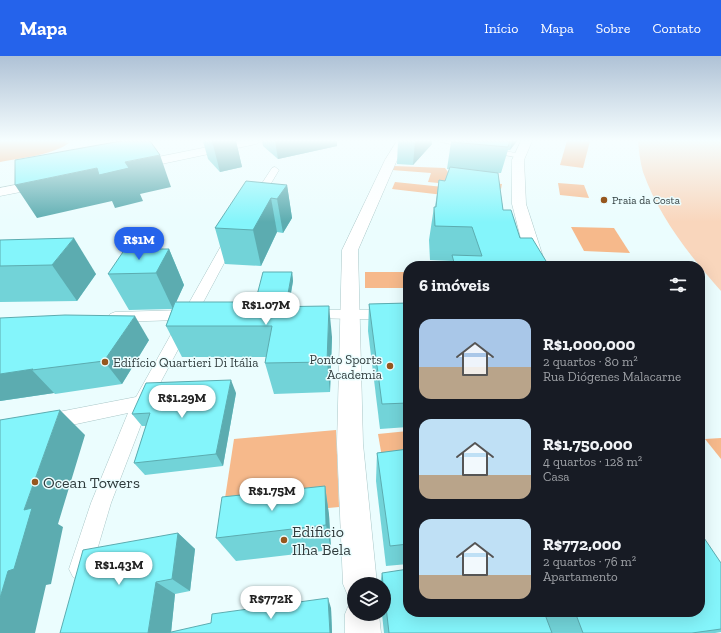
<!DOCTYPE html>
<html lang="pt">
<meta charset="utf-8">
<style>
body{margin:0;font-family:"Zilla Slab",serif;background:#20242c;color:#f1f3f6;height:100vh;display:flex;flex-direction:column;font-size:15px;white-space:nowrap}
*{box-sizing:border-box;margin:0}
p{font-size:13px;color:#9ea1a6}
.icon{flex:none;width:22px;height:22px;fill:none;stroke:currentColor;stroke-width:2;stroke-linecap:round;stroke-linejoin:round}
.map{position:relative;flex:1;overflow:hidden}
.sheet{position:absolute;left:403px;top:205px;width:302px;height:356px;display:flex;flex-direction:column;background:#171b24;border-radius:16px;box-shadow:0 4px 16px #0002}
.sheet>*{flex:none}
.controls{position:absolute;left:347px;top:521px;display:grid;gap:8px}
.controls a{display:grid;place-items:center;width:44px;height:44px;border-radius:50%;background:#171b24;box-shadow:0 4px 16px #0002;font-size:20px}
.price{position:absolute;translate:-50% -34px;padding:0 9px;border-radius:14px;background:#fff;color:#222;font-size:13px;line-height:26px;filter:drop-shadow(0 1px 2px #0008)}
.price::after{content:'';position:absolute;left:50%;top:24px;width:12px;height:9px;margin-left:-6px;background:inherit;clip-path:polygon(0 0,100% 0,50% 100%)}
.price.selected{background:#2563eb;color:#fff}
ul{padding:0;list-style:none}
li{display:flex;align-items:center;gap:12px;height:100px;padding:0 16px}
li span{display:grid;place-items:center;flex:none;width:112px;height:80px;border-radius:12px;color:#555}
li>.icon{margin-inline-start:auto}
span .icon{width:48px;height:48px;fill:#fffc;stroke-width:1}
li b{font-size:17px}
h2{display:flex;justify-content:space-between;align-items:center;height:48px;padding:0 16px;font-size:17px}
header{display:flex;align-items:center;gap:24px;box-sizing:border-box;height:56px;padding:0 20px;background:#2563eb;color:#fff}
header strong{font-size:19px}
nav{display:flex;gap:22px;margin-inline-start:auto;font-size:14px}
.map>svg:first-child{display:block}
.green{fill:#f6b98b}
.water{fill:#f9d6bc}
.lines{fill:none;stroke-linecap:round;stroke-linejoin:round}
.street-casing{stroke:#a9c7c8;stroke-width:1}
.secondary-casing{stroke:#a9c7c8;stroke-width:1}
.street{fill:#fff;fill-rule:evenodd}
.secondary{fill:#fff;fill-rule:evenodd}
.wall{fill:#72d3d8}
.shaded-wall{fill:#5cacb0}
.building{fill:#84f5fb;stroke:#5cacb0}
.poi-dot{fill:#96571e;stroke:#ebfdfe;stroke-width:1.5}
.labels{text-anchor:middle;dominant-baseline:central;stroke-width:3;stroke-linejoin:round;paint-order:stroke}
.far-poi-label{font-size:11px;fill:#313d3e;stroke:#ebfdfe;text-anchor:start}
.poi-label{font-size:13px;fill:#313d3e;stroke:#ebfdfe;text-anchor:end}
.near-poi-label{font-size:16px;fill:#313d3e;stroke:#ebfdfe;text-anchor:start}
</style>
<header>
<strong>Mapa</strong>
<nav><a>Início</a><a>Mapa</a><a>Sobre</a><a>Contato</a></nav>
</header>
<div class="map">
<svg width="721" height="577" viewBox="0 0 721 577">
<rect width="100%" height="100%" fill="#ebfdfe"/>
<g class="green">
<path d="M0 85H68L65 87 70 86C55 99 20 102 0 106Z"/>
<polygon points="567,85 590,85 583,112 560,109"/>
<polygon points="394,110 445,112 454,124 502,128 501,133 428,126 431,117 392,114"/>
<polygon points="395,126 453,132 452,140 392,133"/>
<polygon points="558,127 584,129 589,142 560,139"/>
<polygon points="571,171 614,172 630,197 584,195"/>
<rect x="365" y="216" width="43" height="16"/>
<polygon points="336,374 339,451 222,462 234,383"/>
<polygon points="408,375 408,417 385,419 378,378"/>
<polygon points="721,382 721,403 705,383"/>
</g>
<path class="water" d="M638 85H721V235C690 200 659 161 643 116 640 106 639 95 638 85Z"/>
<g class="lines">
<defs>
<g id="street">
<polygon points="436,85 455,85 520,98 524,100 520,102"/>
<polygon points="275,111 279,114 261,144 256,147 253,146 251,144 272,112"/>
<polygon points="232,178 238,181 149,348 111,447 89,521 81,525 73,521 69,513 91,447 128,357 48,374 42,371 39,366 42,361 48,358 136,341 179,264 115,266 110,264 108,261 110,258 115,256 185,254 226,181"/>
<polygon points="311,254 408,254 408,264 306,262 304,259 306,256"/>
</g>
<g id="secondary">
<polygon points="238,85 261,85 256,88 133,114 127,110 133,106"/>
<polygon points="397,85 408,85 397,104 358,194 363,388 377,528 354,528 354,542 348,540 343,528 337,388 342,194 385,104"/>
<polygon points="521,85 532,85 524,104 526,148 546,210 528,210 512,148 512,104"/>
<polygon points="46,123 52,127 51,130 0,140 0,132"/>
<polygon points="354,544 354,558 379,558 381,577 345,577 345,558 350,546"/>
</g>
</defs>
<use href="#street" class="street-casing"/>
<use href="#secondary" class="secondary-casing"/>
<use href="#street" class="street"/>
<use href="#secondary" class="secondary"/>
</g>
<g class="wall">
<polygon points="203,85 236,85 242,111 220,116 208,103"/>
<polygon points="262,85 337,85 337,90 278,103 263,90"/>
<polygon points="398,85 432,85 432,88 413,109 397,108"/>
<polygon points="452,85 517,85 510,94 508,94 501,117 498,117 503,154 520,182 549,210 450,210 451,205 430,204 429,184 434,151 435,151 439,124 445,125 449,113 447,113 451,86"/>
<polygon points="287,129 292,162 283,177 277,176 261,210 225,208 215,172"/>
<polygon points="0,184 96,218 77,245 0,246"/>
<polygon points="169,193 184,229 176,246 257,246 256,243 292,216 293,225 289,251 332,281 330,336 274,338 265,307 266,301 182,301 166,270 172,253 129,254 108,218"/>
<polygon points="408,247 408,371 380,373 368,275 369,248"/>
<polygon points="0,262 149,284 122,328 55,338 54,337 0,345"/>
<polygon points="236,337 223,410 145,419 134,407 146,370 142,370 132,358"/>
<polygon points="408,393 408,508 386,510 376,425 377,397"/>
<polygon points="325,430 329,459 331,494 236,505 216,482"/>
<polygon points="178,477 195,493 190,535 175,538 171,576 331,552 332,577 60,577"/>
<polygon points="721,507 721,576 715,577 384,577 382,558 384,558 384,528 380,528 382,517 408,556 700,556"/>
</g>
<g class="shaded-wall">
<polygon points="212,85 236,85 242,111 220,116"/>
<polygon points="275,85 337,85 337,90 278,103"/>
<polygon points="415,85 432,85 432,88 413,109"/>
<polygon points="512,85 517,85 510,94"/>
<polygon points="160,99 171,131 140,138 143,145 115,152 112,145 37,162 15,129"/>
<polygon points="287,129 292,162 283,177 277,143"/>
<polygon points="271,142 277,176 261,210 253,174"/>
<polygon points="74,182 96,218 77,245 52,209"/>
<polygon points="169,193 184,229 173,253 156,217"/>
<polygon points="292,216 293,225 288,252 287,243"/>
<polygon points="329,250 332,281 330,336 327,306"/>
<polygon points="135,260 149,284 122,328 104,305"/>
<polygon points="33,313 32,314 54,337 0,345 0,318"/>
<polygon points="231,324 236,337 223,410 216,398"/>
<polygon points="60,354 85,379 58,468 63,471 51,528 46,529 35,577 0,577 0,542 24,454"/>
<polygon points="325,430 329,459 331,494 326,469"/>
<polygon points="178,477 195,493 190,535 172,523"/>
<polygon points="156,526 175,538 171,577 148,577"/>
<polygon points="328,542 331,552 332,577 330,577"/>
</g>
<g class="building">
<polygon points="121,85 150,85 160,99 125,106 129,112 99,119 97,112 15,129 15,104"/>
<polygon points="452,85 510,85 508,91 451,86"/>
<polygon points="450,111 498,117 503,154 511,154 520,182 532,182 549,210 455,210 452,199 482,200 472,171 435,170 434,151 436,151 439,124 445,125"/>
<polygon points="246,125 287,129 277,143 271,142 253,174 215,172"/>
<polygon points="74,182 52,209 0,210 0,184"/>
<polygon points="125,193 169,193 156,217 108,218"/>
<polygon points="263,216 292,216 287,243 256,243"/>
<polygon points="175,246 261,246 260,251 329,250 327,306 265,307 272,270 166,270"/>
<polygon points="408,247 408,347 382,348 369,248"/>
<polygon points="65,259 135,260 104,305 32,314 33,313 0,318 0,262"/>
<polygon points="231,324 216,398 134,407 150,357 132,358 146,327"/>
<polygon points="60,354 24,454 32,452 14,513 8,515 0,542 0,364"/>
<polygon points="408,393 408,488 390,490 377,397"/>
<polygon points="325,430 326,469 216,482 222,441"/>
<polygon points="700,476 721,507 721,573 692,577 583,577 575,556 700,556"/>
<polygon points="178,477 172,523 156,526 148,577 60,577 83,494"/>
<polygon points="408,513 408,556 544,556 552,577 389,577 384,533 384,528 383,528 382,517"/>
<polygon points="328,542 330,577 167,577 211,567 212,558"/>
</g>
<linearGradient id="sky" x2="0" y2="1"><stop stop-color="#afc2d6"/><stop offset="0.51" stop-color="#f6feff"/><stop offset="1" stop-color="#f6feff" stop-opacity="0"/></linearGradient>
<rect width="721" height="166" fill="url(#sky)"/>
<g class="poi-dot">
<circle cx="604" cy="144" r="4"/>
<circle cx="105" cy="306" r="4"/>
<circle cx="390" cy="310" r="4"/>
<circle cx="35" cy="426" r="4"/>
<circle cx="284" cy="484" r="4"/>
</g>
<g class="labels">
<g class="far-poi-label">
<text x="612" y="144">Praia da Costa</text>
</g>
<g class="poi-label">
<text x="382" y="303">Ponto Sports<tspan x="382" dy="15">Academia</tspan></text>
<text x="113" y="306" text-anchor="start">Edifício Quartieri Di Itália</text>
</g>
<g class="near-poi-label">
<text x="43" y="426">Ocean Towers</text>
<text x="292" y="475">Edificio<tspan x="292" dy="18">Ilha Bela</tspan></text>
</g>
</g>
</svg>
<div class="controls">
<a><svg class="icon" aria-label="layers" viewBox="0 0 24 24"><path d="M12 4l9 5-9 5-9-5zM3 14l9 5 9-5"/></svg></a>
</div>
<b class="price selected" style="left:139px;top:205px">R$1M</b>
<b class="price" style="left:266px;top:270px">R$1.07M</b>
<b class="price" style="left:182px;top:363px">R$1.29M</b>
<b class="price" style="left:272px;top:456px">R$1.75M</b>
<b class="price" style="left:119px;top:530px">R$1.43M</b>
<b class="price" style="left:271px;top:564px">R$772K</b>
<section class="sheet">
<h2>6 imóveis<svg class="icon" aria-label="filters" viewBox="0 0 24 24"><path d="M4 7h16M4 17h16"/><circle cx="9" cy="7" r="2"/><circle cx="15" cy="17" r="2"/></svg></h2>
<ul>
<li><span style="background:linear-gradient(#a9c7e8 60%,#b9a48a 0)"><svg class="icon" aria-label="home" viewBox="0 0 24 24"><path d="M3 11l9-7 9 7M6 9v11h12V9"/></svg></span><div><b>R$1,000,000</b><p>2 quartos · 80 m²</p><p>Rua Diógenes Malacarne</p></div></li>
<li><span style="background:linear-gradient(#bfe0f5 70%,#b9a48a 0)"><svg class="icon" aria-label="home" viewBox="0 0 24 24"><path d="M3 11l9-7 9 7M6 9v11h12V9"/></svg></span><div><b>R$1,750,000</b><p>4 quartos · 128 m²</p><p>Casa</p></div></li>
<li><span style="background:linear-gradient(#bfe0f5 70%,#b9a48a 0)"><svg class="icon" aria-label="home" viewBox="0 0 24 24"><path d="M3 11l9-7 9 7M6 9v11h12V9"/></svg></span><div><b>R$772,000</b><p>2 quartos · 76 m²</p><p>Apartamento</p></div></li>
</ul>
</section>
</div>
